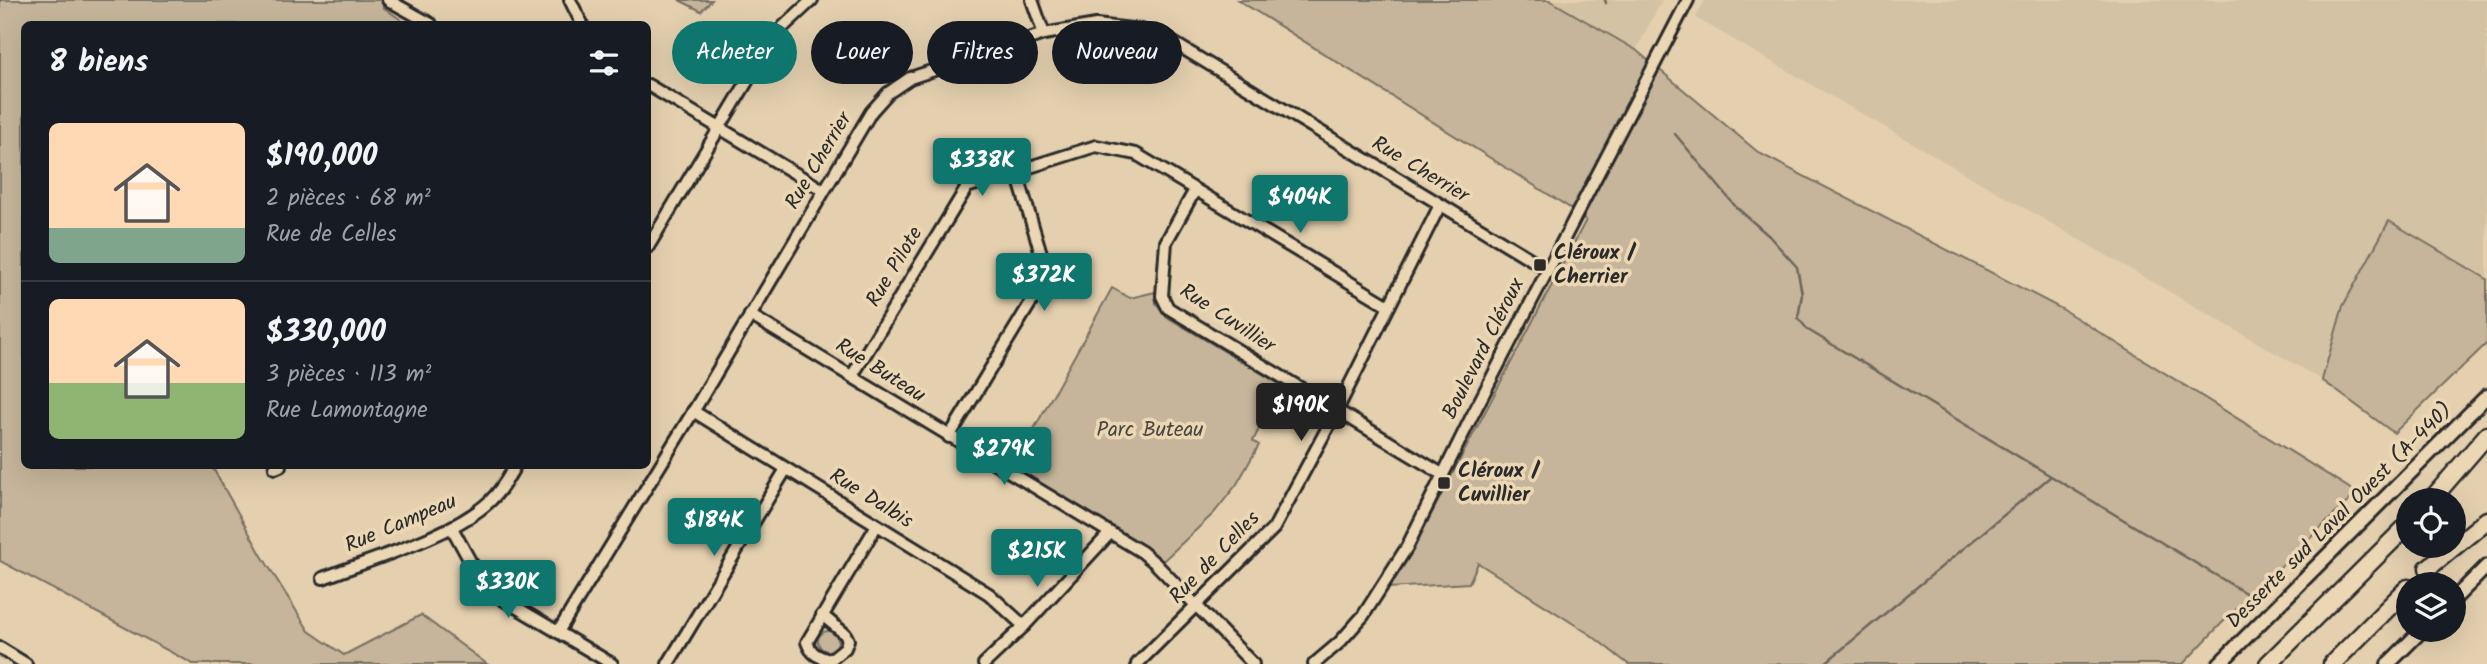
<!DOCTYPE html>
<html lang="fr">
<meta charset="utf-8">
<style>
body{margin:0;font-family:Kalam,sans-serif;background:#242831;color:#f1f3f6;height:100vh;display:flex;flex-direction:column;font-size:26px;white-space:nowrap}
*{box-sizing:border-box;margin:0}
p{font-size:23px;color:#9ea1a6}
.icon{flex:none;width:38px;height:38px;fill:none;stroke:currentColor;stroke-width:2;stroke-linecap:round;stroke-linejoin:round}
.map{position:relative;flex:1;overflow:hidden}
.sheet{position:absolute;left:21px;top:21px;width:630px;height:448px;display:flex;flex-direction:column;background:#171b24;border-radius:10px;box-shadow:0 7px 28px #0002}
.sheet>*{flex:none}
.hud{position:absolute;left:672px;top:21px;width:665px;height:63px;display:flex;gap:14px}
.tools{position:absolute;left:2396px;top:488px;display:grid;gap:14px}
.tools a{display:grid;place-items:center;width:70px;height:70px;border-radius:50%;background:#171b24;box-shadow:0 7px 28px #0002;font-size:35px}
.price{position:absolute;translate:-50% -60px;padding:0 16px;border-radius:7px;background:#0f766e;color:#fff;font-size:23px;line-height:46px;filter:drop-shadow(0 2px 4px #0008)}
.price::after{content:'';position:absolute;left:50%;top:42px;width:21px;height:16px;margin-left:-10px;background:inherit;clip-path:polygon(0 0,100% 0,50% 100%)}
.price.on{background:#222;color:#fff}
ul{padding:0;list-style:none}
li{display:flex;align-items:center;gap:21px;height:175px;padding:0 28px}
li+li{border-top:2px solid #363941}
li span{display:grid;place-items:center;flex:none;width:196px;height:140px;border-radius:10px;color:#555}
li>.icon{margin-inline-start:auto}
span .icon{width:84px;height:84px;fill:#fffc;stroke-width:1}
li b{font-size:30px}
h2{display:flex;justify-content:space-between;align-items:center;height:84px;padding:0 28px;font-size:30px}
.chip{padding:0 24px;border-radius:32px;background:#171b24;box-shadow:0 7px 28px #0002;font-size:24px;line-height:63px}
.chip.on{background:#0f766e;color:#fff}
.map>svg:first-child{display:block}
.built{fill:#d4c2a4}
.green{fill:#c6b59a;stroke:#787062;stroke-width:2}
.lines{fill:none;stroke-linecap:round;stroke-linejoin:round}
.stream{stroke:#6e665b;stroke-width:2.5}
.minor-casing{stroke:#2b2b2b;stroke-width:16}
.major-casing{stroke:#2b2b2b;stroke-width:18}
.highway-casing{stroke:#2b2b2b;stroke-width:21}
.minor{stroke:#ecd7b5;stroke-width:10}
.major{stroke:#ecd7b5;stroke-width:12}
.highway{stroke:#ecd7b5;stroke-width:16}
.poi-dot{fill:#2b2b2b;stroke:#ecd7b5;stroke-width:2.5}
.labels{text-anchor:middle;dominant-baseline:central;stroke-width:7;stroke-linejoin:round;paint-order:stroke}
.street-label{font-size:21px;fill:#2b2b2b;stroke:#ecd7b5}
.poi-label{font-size:21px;font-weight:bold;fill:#2b2b2b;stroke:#ecd7b5;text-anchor:start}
.park-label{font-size:21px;fill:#4a4741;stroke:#ecd7b5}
</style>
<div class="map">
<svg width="2487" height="664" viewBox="0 0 2487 664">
<rect width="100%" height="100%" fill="#e4d0af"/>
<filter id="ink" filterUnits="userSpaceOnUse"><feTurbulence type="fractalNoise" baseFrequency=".0143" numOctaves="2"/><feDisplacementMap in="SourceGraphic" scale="14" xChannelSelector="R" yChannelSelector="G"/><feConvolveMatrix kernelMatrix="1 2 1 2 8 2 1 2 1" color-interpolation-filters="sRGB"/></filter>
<g filter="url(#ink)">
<g class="built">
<polygon points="1549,0 1662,0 1636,50"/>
<polygon points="1705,0 2487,0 2487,279 2389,222 2343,306 2322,380 1696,18"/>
</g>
<g class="green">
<polygon points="0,0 385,0 383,7 407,24 24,24 24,466 208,466 214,470 262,556 309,631 344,655 421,615 487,664 193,664 0,561"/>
<polygon points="679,0 712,0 701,11"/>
<polygon points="1238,0 1549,0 1636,50 1759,153 2062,309 2357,493 2221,624 2183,664 1628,664 1591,635 1478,563 1469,583 1389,588 1406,562 1586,220 1567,206"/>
<polygon points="2389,221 2487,279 2487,343 2394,433 2322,380 2343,306"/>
<polygon points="1112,288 1130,298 1155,292 1156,303 1167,317 1281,385 1253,441 1259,445 1237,484 1214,513 1163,561 1013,467"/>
<circle cx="828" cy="641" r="10"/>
</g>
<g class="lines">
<g class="stream">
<polyline points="1605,0 1606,3"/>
<polyline points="1675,134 1736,207 1769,236 1797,267 1802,294 1798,318 1808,330 2252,597"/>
<polyline points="1824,664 2050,477"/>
</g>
<defs>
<g id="minor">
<polyline points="388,0 431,24"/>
<polyline points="570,0 582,24"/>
<polyline points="1032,0 1044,34"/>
<polyline points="648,85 823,190"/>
<polyline points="1195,190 1166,242 1162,296 1168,308 1442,474"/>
<polyline points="648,247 766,50 783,27 812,0"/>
<polyline points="750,315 1142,552 1155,563 1253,664"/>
<polyline points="852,376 967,187 1096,146 1136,154 1389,306"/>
<polyline points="693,411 989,594 1024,626"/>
<polyline points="949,437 1042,284 1043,260 1016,170"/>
<polyline points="275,468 280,466"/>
<polyline points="452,528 470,561 483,580 499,597 612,664"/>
<path d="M323 578C372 559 453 536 490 501 501 491 508 478 515 466"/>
<path d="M822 615 845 634 848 640 845 648 830 660C818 657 811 654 807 642L877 525"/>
<polyline points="558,632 699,402 871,112 888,93 910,78 1044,34 1096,25 1141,30 1164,37 1547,269"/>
<polyline points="0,648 26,664"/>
<polyline points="668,664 786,469"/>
<polyline points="984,664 1024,626 1110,533"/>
<polyline points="1137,664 1274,528 1337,410 1440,205"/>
<polyline points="1314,664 1340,642 1363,616 1407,547 1472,416 1688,0"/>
</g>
<g id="major">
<polyline points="2454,599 2487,566"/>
<polyline points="2219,664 2487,396"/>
<polyline points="2388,664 2422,630"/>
</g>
<g id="highway">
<polyline points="2431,500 2487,435"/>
<polyline points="2428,568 2487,520"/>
<polyline points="2268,664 2408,525"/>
<polyline points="2332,664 2408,588"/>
</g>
</defs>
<use href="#minor" class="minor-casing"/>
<use href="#major" class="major-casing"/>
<use href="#highway" class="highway-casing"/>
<use href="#minor" class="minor"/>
<use href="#major" class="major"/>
<use href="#highway" class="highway"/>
</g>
</g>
<g class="poi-dot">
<rect x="1533" y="258" width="14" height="14" rx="3.5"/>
<rect x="1437" y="476" width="14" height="14" rx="3.5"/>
</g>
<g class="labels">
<g class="street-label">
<text transform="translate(819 161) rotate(-59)">Rue Cherrier</text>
<text transform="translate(1420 170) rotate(31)">Rue Cherrier</text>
<text transform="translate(895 267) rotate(-59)">Rue Pilote</text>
<text transform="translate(1227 319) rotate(33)">Rue Cuvillier</text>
<text transform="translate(1484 349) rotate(-63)">Boulevard Cléroux</text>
<text transform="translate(880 371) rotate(32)">Rue Buteau</text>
<text transform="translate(871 499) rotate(32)">Rue Dalbis</text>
<text transform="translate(2340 516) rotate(-45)">Desserte sud Laval Ouest (A-440)</text>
<text transform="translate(401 524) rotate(-23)">Rue Campeau</text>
<text transform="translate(1215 558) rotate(-46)">Rue de Celles</text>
</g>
<g class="poi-label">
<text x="1554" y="253">Cléroux /<tspan x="1554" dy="24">Cherrier</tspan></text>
<text x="1458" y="471">Cléroux /<tspan x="1458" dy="24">Cuvillier</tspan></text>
</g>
<g class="park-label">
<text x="1150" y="430">Parc Buteau</text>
</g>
</g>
</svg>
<div class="tools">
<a><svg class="icon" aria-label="locate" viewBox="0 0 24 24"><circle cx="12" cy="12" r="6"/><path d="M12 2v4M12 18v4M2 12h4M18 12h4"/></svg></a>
<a><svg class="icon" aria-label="layers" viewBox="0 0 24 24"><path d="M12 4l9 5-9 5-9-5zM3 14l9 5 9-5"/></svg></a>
</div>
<b class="price" style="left:982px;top:198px">$338K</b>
<b class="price" style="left:1300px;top:235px">$404K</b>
<b class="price" style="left:1044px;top:313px">$372K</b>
<b class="price on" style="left:1301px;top:443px">$190K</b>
<b class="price" style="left:1004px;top:487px">$279K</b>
<b class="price" style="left:714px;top:558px">$184K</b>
<b class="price" style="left:1037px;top:589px">$215K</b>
<b class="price" style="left:508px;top:620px">$330K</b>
<div class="hud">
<a class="chip on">Acheter</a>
<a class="chip">Louer</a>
<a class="chip">Filtres</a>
<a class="chip">Nouveau</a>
</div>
<section class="sheet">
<h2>8 biens<svg class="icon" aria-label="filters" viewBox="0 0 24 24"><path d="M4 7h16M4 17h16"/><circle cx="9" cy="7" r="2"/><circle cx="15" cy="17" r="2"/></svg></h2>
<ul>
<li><span style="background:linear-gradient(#ffd9b3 75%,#7fa58c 0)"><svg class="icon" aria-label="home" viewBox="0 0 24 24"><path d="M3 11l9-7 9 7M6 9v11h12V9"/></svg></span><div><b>$190,000</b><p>2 pièces · 68 m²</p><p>Rue de Celles</p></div></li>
<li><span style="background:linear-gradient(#ffd9b3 60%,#8fb573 0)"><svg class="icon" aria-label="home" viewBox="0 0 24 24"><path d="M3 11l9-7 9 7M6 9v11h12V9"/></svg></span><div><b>$330,000</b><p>3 pièces · 113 m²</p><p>Rue Lamontagne</p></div></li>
</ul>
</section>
</div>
